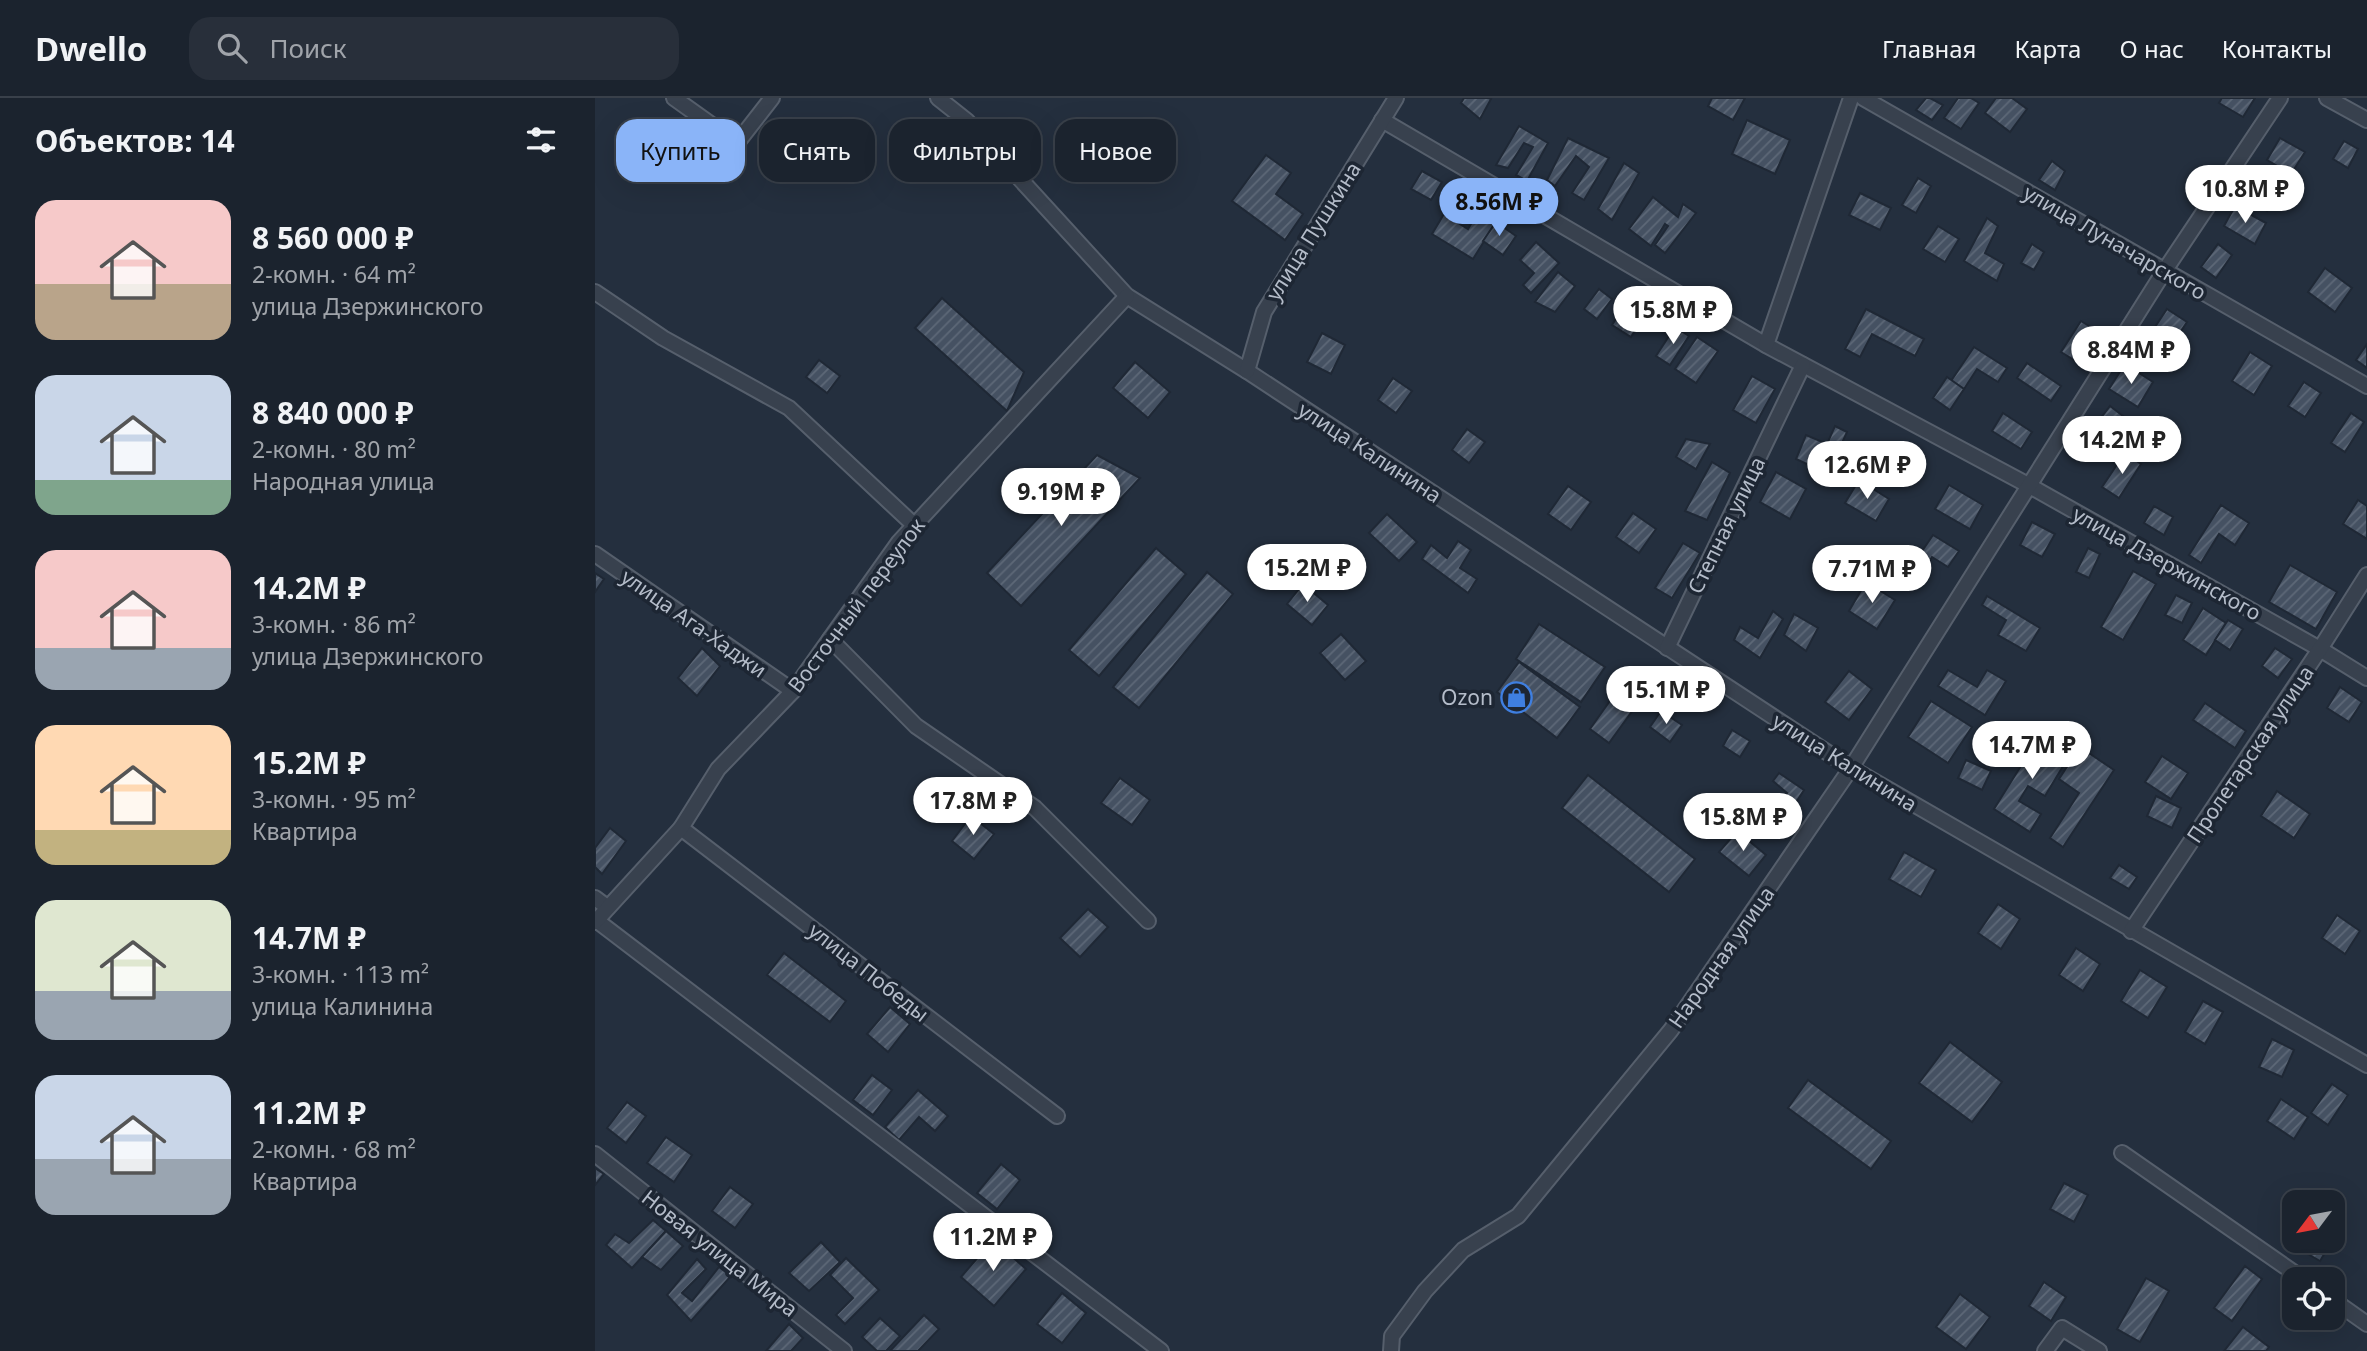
<!DOCTYPE html>
<html lang="ru">
<meta charset="utf-8">
<style>
body{margin:0;font-family:"Noto Sans",sans-serif;background:#282f3a;color:#f1f3f6;height:100vh;display:flex;flex-direction:column;font-size:26px;white-space:nowrap}
*{box-sizing:border-box;margin:0}
p{font-size:23px;color:#a0a4aa}
.icon{flex:none;width:38px;height:38px;fill:none;stroke:currentColor;stroke-width:2;stroke-linecap:round;stroke-linejoin:round}
.map{position:relative;flex:1;overflow:hidden}
.side{display:flex;flex-direction:column;background:#1b232e;width:595px}
.side>*{flex:none}
.hud{position:absolute;left:21px;top:21px;width:665px;height:63px;display:flex;gap:14px}
.needle{width:46px;rotate:238deg}
.controls{position:absolute;left:1687px;top:1092px;display:grid;gap:14px}
.controls a{display:grid;place-items:center;width:63px;height:63px;border-radius:14px;background:#1b232e;box-shadow:0 7px 28px #0002,0 0 0 2px #39404a;font-size:35px}
.price{position:absolute;translate:-50% -60px;padding:0 16px;border-radius:24px;background:#fff;color:#222;font-size:23px;line-height:46px;filter:drop-shadow(0 2px 4px #0008)}
.price::after{content:'';position:absolute;left:50%;top:42px;width:21px;height:16px;margin-left:-10px;background:inherit;clip-path:polygon(0 0,100% 0,50% 100%)}
.price.on{background:#8ab4f8;color:#111}
ul{padding:0;list-style:none}
li{display:flex;align-items:center;gap:21px;height:175px;padding:0 35px}
li span{display:grid;place-items:center;flex:none;width:196px;height:140px;border-radius:21px;color:#555}
li>.icon{margin-inline-start:auto}
span .icon{width:84px;height:84px;fill:#fffc;stroke-width:1}
li b{font-size:30px}
h2{display:flex;justify-content:space-between;align-items:center;height:84px;padding:0 35px;font-size:30px}
.tag{padding:0 24px;border-radius:21px;background:#1b232e;box-shadow:0 7px 28px #0002,0 0 0 2px #39404a;font-size:24px;line-height:63px}
.tag.on{background:#8ab4f8;color:#111}
header{display:flex;align-items:center;gap:42px;box-sizing:border-box;height:98px;padding:0 35px;background:#1b232e;border-bottom:2px solid #39404a}
header strong{font-size:33px}
nav{display:flex;gap:38px;margin-inline-start:auto;font-size:24px}
.search{width:490px;height:63px;background:#282f3a;display:flex;align-items:center;gap:18px;box-sizing:border-box;padding:0 24px;border-radius:21px;color:#a0a4aa;font-size:26px}
main{display:flex;flex:1;min-height:0}
.map>svg:first-child{display:block}
.building{fill:url(#building-hatch);stroke:#1f2835;stroke-width:2}
.lines{fill:none;stroke-linecap:round;stroke-linejoin:round}
.street-casing{stroke:#565f6c;stroke-width:18}
.street{stroke:#38414e;stroke-width:14}
.labels{text-anchor:middle;dominant-baseline:central;stroke-width:7;stroke-linejoin:round;paint-order:stroke}
.street-label{font-size:21px;fill:#b4bcc9;stroke:#1d2633}
.poi-label{font-size:21px;fill:#b4bcc9;stroke:#1d2633;text-anchor:end}
</style>
<header>
<strong>Dwello</strong>
<div class="search"><svg class="icon" aria-label="search" viewBox="0 0 24 24"><circle cx="10" cy="10" r="6"/><path d="M15 15l6 6"/></svg>Поиск</div>
<nav><a>Главная</a><a>Карта</a><a>О нас</a><a>Контакты</a></nav>
</header>
<main>
<section class="side">
<h2>Объектов: 14<svg class="icon" aria-label="filters" viewBox="0 0 24 24"><path d="M4 7h16M4 17h16"/><circle cx="9" cy="7" r="2"/><circle cx="15" cy="17" r="2"/></svg></h2>
<ul>
<li><span style="background:linear-gradient(#f6c9c9 60%,#b9a48a 0)"><svg class="icon" aria-label="home" viewBox="0 0 24 24"><path d="M3 11l9-7 9 7M6 9v11h12V9"/></svg></span><div><b>8 560 000 ₽</b><p>2-комн. · 64 m²</p><p>улица Дзержинского</p></div></li>
<li><span style="background:linear-gradient(#c9d6e8 75%,#7fa58c 0)"><svg class="icon" aria-label="home" viewBox="0 0 24 24"><path d="M3 11l9-7 9 7M6 9v11h12V9"/></svg></span><div><b>8 840 000 ₽</b><p>2-комн. · 80 m²</p><p>Народная улица</p></div></li>
<li><span style="background:linear-gradient(#f6c9c9 70%,#9aa5b1 0)"><svg class="icon" aria-label="home" viewBox="0 0 24 24"><path d="M3 11l9-7 9 7M6 9v11h12V9"/></svg></span><div><b>14.2M ₽</b><p>3-комн. · 86 m²</p><p>улица Дзержинского</p></div></li>
<li><span style="background:linear-gradient(#ffd9b3 75%,#c2b280 0)"><svg class="icon" aria-label="home" viewBox="0 0 24 24"><path d="M3 11l9-7 9 7M6 9v11h12V9"/></svg></span><div><b>15.2M ₽</b><p>3-комн. · 95 m²</p><p>Квартира</p></div></li>
<li><span style="background:linear-gradient(#dfe7d0 65%,#9aa5b1 0)"><svg class="icon" aria-label="home" viewBox="0 0 24 24"><path d="M3 11l9-7 9 7M6 9v11h12V9"/></svg></span><div><b>14.7M ₽</b><p>3-комн. · 113 m²</p><p>улица Калинина</p></div></li>
<li><span style="background:linear-gradient(#c9d6e8 60%,#9aa5b1 0)"><svg class="icon" aria-label="home" viewBox="0 0 24 24"><path d="M3 11l9-7 9 7M6 9v11h12V9"/></svg></span><div><b>11.2M ₽</b><p>2-комн. · 68 m²</p><p>Квартира</p></div></li>
</ul>
</section>
<div class="map">
<svg width="1772" height="1253" viewBox="0 0 1772 1253">
<defs>
<pattern id="building-hatch" width="6" height="6" patternUnits="userSpaceOnUse" patternTransform="scale(1.75)"><rect width="6" height="6" fill="#455162"/><path d="M-1 1l2-2M0 6l6-6M5 7l2-2" fill="none" stroke="#5d6877"/></pattern>
</defs>
<rect width="100%" height="100%" fill="#242f3e"/>
<g class="building">
<polygon points="869,0 894,0 896,1 885,21 866,5"/>
<polygon points="1117,0 1150,0 1138,22 1113,8"/>
<polygon points="1331,0 1335,0 1348,7 1337,22 1321,12"/>
<polygon points="1363,0 1376,0 1384,5 1366,31 1349,20"/>
<polygon points="1401,0 1417,0 1432,11 1415,34 1390,15"/>
<polygon points="1627,0 1660,0 1648,19 1624,5"/>
<polygon points="1152,22 1195,42 1180,76 1137,56"/>
<polygon points="924,28 953,45 932,83 921,77 938,49 929,45 913,70 901,67"/>
<polygon points="973,40 1014,60 989,102 977,95 994,69 981,58 960,88 952,82"/>
<polygon points="1685,40 1710,54 1696,76 1672,62"/>
<polygon points="1749,43 1763,51 1753,70 1738,61"/>
<polygon points="671,57 696,75 681,96 708,116 690,142 637,103"/>
<polygon points="1457,63 1470,73 1460,92 1444,82"/>
<polygon points="1029,65 1044,75 1017,122 1003,111"/>
<polygon points="827,73 847,84 836,102 816,91"/>
<polygon points="1663,79 1685,96 1672,113 1650,95"/>
<polygon points="1323,80 1336,88 1321,115 1307,107"/>
<polygon points="1265,95 1296,110 1285,132 1254,117"/>
<polygon points="1058,99 1083,119 1088,106 1101,115 1070,155 1060,147 1073,128 1070,126 1056,148 1034,131"/>
<polygon points="887,107 905,118 878,161 837,136 849,116 873,131"/>
<polygon points="1640,108 1671,125 1660,146 1629,128"/>
<polygon points="1392,120 1403,128 1390,155 1409,166 1402,183 1369,163"/>
<polygon points="901,124 921,138 908,157 888,143"/>
<polygon points="1343,128 1364,141 1350,164 1328,151"/>
<polygon points="941,144 964,165 936,195 928,187 939,175 925,162"/>
<polygon points="1437,146 1449,154 1439,172 1426,165"/>
<polygon points="1623,146 1637,157 1621,180 1606,169"/>
<polygon points="1730,170 1757,190 1740,214 1713,194"/>
<polygon points="963,174 980,188 960,214 940,204"/>
<polygon points="1004,191 1017,201 1002,221 989,211"/>
<polygon points="347,200 429,274 412,313 320,230"/>
<polygon points="1033,202 1052,214 1036,239 1017,227"/>
<polygon points="1271,211 1329,241 1320,258 1277,236 1265,259 1250,251"/>
<polygon points="1572,211 1592,224 1564,266 1544,253"/>
<polygon points="1486,223 1502,233 1482,264 1466,254"/>
<polygon points="1080,229 1094,238 1075,267 1061,258"/>
<polygon points="727,235 750,247 736,276 712,264"/>
<polygon points="1102,239 1123,253 1101,285 1080,271"/>
<polygon points="1772,246 1772,270 1761,262"/>
<polygon points="1379,249 1412,270 1403,284 1382,271 1369,291 1356,283"/>
<polygon points="1655,254 1677,268 1659,297 1637,283"/>
<polygon points="224,262 245,278 232,295 211,279"/>
<polygon points="540,264 575,294 553,320 518,290"/>
<polygon points="1432,265 1466,288 1456,303 1422,280"/>
<polygon points="1530,266 1558,284 1543,309 1514,291"/>
<polygon points="1157,278 1180,291 1161,325 1138,312"/>
<polygon points="1352,279 1369,291 1355,312 1338,300"/>
<polygon points="798,280 817,293 801,315 783,302"/>
<polygon points="1709,284 1726,295 1710,319 1693,308"/>
<polygon points="1515,308 1537,325 1512,359 1489,342"/>
<polygon points="1408,315 1437,334 1426,351 1397,333"/>
<polygon points="1756,315 1769,324 1750,354 1736,345"/>
<polygon points="1240,328 1252,334 1233,376 1201,361 1211,337 1232,346"/>
<polygon points="872,331 890,344 874,365 857,352"/>
<polygon points="1091,341 1115,346 1101,371 1081,359"/>
<polygon points="1530,355 1546,366 1524,400 1507,389"/>
<polygon points="502,357 545,380 426,508 392,475"/>
<polygon points="1117,364 1135,375 1112,422 1090,413"/>
<polygon points="1181,374 1211,391 1195,421 1165,404"/>
<polygon points="1264,382 1294,401 1281,423 1250,405"/>
<polygon points="1354,387 1388,407 1375,431 1340,411"/>
<polygon points="973,388 996,404 976,432 953,416"/>
<polygon points="1763,402 1772,408 1772,441 1748,426"/>
<polygon points="1626,407 1654,425 1640,447 1624,436 1606,465 1594,457"/>
<polygon points="1559,408 1578,419 1569,437 1549,425"/>
<polygon points="1038,415 1061,431 1044,455 1021,439"/>
<polygon points="792,416 822,444 804,463 774,435"/>
<polygon points="1437,424 1460,436 1447,459 1425,447"/>
<polygon points="1338,437 1364,453 1353,469 1337,459 1326,476 1308,464 1316,450 1327,453"/>
<polygon points="863,443 876,452 865,470 882,481 873,495 827,461 836,447 852,460"/>
<polygon points="1088,445 1105,455 1077,500 1060,490"/>
<polygon points="561,450 591,476 504,578 474,552"/>
<polygon points="1493,450 1505,456 1494,480 1481,474"/>
<polygon points="1695,467 1742,494 1721,531 1674,504"/>
<polygon points="1538,473 1561,486 1528,542 1506,529"/>
<polygon points="612,474 638,496 544,610 518,589"/>
<polygon points="0,475 9,481 0,494"/>
<polygon points="1271,484 1300,502 1282,531 1254,513"/>
<polygon points="708,486 733,507 717,527 692,506"/>
<polygon points="1581,497 1597,505 1587,525 1570,517"/>
<polygon points="1392,498 1445,530 1431,553 1403,537 1411,522 1387,507"/>
<polygon points="1608,510 1631,525 1611,557 1588,542"/>
<polygon points="1178,513 1188,521 1165,560 1139,542 1145,529 1163,540"/>
<polygon points="1199,516 1223,530 1211,553 1189,537"/>
<polygon points="1633,522 1648,531 1635,552 1620,542"/>
<polygon points="944,526 1010,569 986,604 921,561"/>
<polygon points="746,536 771,563 750,582 725,555"/>
<polygon points="107,550 125,568 102,598 83,580"/>
<polygon points="1680,550 1697,561 1683,580 1667,568"/>
<polygon points="924,564 985,609 962,640 902,594"/>
<polygon points="1039,569 1059,583 1014,645 995,631"/>
<polygon points="1353,572 1382,589 1392,572 1411,583 1390,617 1343,588"/>
<polygon points="1254,573 1277,591 1254,622 1230,604"/>
<polygon points="1745,589 1767,604 1754,624 1732,610"/>
<polygon points="1336,603 1377,629 1353,665 1313,639"/>
<polygon points="1610,605 1651,633 1640,650 1598,622"/>
<polygon points="1066,613 1087,627 1075,644 1055,629"/>
<polygon points="1449,631 1464,640 1458,650 1473,660 1450,698 1433,688 1424,703 1446,716 1435,734 1399,711"/>
<polygon points="1137,632 1155,643 1145,659 1128,648"/>
<polygon points="1485,649 1519,672 1468,749 1455,740 1484,695 1464,681"/>
<polygon points="1567,658 1593,675 1576,701 1550,684"/>
<polygon points="1371,662 1396,673 1387,692 1363,680"/>
<polygon points="1184,675 1209,692 1191,720 1182,713 1192,695 1178,683"/>
<polygon points="993,677 1100,761 1074,794 967,710"/>
<polygon points="525,680 555,702 537,727 506,705"/>
<polygon points="1682,693 1715,716 1699,740 1666,718"/>
<polygon points="1561,698 1586,710 1577,730 1552,718"/>
<polygon points="376,718 399,736 379,761 357,743"/>
<polygon points="15,730 31,743 7,776 0,769 0,750"/>
<polygon points="1142,733 1171,757 1154,778 1124,754"/>
<polygon points="1309,754 1341,772 1326,799 1294,781"/>
<polygon points="1524,767 1542,779 1534,791 1515,780"/>
<polygon points="1403,806 1425,821 1406,851 1383,835"/>
<polygon points="493,811 513,829 485,859 465,840"/>
<polygon points="1742,817 1765,833 1750,856 1727,840"/>
<polygon points="1481,850 1505,866 1488,893 1464,877"/>
<polygon points="189,855 251,903 235,924 172,877"/>
<polygon points="1545,872 1572,889 1553,920 1526,903"/>
<polygon points="1608,903 1628,914 1610,946 1590,934"/>
<polygon points="295,909 315,926 293,954 272,936"/>
<polygon points="1677,941 1699,952 1687,979 1664,969"/>
<polygon points="1355,944 1407,984 1377,1024 1324,985"/>
<polygon points="277,977 297,992 278,1017 258,1002"/>
<polygon points="1213,982 1296,1043 1276,1071 1193,1010"/>
<polygon points="1737,986 1753,997 1733,1027 1716,1015"/>
<polygon points="323,992 353,1018 340,1033 324,1019 304,1042 290,1029"/>
<polygon points="1686,1001 1713,1019 1699,1041 1672,1023"/>
<polygon points="32,1004 51,1018 31,1045 12,1030"/>
<polygon points="71,1039 97,1057 79,1084 52,1065"/>
<polygon points="406,1066 425,1082 402,1111 382,1095"/>
<polygon points="0,1070 9,1076 0,1087"/>
<polygon points="1469,1085 1493,1097 1479,1124 1455,1111"/>
<polygon points="135,1089 158,1106 140,1130 117,1113"/>
<polygon points="58,1122 71,1133 37,1170 11,1147 20,1136 34,1145"/>
<polygon points="71,1133 88,1148 66,1172 47,1159"/>
<polygon points="398,1142 431,1171 399,1208 366,1179"/>
<polygon points="1711,1143 1737,1143 1725,1163 1706,1152"/>
<polygon points="226,1144 245,1164 214,1193 194,1175"/>
<polygon points="251,1160 284,1192 250,1226 241,1217 258,1200 235,1177"/>
<polygon points="102,1161 111,1171 87,1195 97,1203 124,1169 136,1178 96,1223 72,1197"/>
<polygon points="1650,1168 1667,1181 1637,1223 1619,1210"/>
<polygon points="1551,1180 1574,1193 1545,1244 1522,1231"/>
<polygon points="1449,1184 1471,1199 1456,1223 1434,1208"/>
<polygon points="467,1195 491,1215 467,1245 442,1226"/>
<polygon points="1365,1196 1395,1219 1371,1251 1341,1229"/>
<polygon points="329,1217 344,1231 323,1253 295,1253"/>
<polygon points="285,1220 305,1238 291,1253 282,1253 267,1239"/>
<polygon points="194,1226 208,1240 196,1253 171,1253"/>
<polygon points="1648,1229 1674,1249 1671,1253 1629,1253"/>
</g>
<g class="lines">
<defs>
<g id="street">
<polyline points="79,0 142,45 177,0"/>
<polyline points="343,0 372,23 532,198 652,273 1256,670 1772,967"/>
<polyline points="1268,0 1772,288"/>
<polyline points="1732,0 1772,22"/>
<polyline points="787,22 1171,247 1433,387 1725,551 1772,580"/>
<polyline points="0,194 68,240 194,310 319,427"/>
<polyline points="1171,247 1256,0"/>
<polyline points="652,273 669,214 801,0"/>
<polyline points="0,456 198,593"/>
<polyline points="235,541 321,628 440,710 553,823"/>
<polyline points="1072,550 1208,267"/>
<polyline points="86,730 462,1018"/>
<polyline points="0,800 12,809"/>
<polyline points="1,822 566,1253"/>
<polyline points="0,824 86,730 123,671 198,593 304,444 532,198"/>
<polyline points="1536,833 1725,551 1772,477"/>
<polyline points="1527,1055 1708,1181"/>
<polyline points="0,1056 249,1253"/>
<polyline points="1738,1202 1772,1226"/>
<polyline points="796,1253 797,1238 830,1193 868,1152 923,1118 1076,932 1256,670 1570,172 1685,0"/>
<polyline points="1450,1253 1467,1230 1504,1253"/>
</g>
</defs>
<use href="#street" class="street-casing"/>
<use href="#street" class="street"/>
</g>
<defs>
<symbol id="shop-ring" viewBox="-11 -11 22 22"><circle r="9.5" fill="#1d2633" stroke="#3f7fe0" stroke-width="1.5"/><path d="M-5-2.5h2.3a2.7 3.5 0 0 1 5.4 0H5L5.5 6h-11ZM-1.5-2.5h3a1.5 2.3 0 0 0-3 0Z" fill="#3f7fe0"/></symbol>
</defs>
<g fill-rule="evenodd">
<use href="#shop-ring" x="904" y="582" width="35" height="35"/>
</g>
<g class="labels">
<g class="street-label">
<text transform="translate(718 133) rotate(-58)">улица Пушкина</text>
<text transform="translate(1520 144) rotate(30)">улица Луначарского</text>
<text transform="translate(775 354) rotate(33)">улица Калинина</text>
<text transform="translate(1131 427) rotate(-64)">Степная улица</text>
<text transform="translate(1572 465) rotate(29)">улица Дзержинского</text>
<text transform="translate(261 507) rotate(-53)">Восточный переулок</text>
<text transform="translate(99 525) rotate(35)">улица Ага-Хаджи</text>
<text transform="translate(1655 656) rotate(-56)">Пролетарская улица</text>
<text transform="translate(1250 664) rotate(32)">улица Калинина</text>
<text transform="translate(1126 859) rotate(-55)">Народная улица</text>
<text transform="translate(274 874) rotate(38)">улица Победы</text>
<text transform="translate(125 1155) rotate(38)">Новая улица Мира</text>
</g>
<g class="poi-label">
<text x="898" y="599">Ozon</text>
</g>
</g>
</svg>
<div class="controls">
<a><svg class="needle" viewBox="-14 -14 28 28"><path d="M0-13l5 13h-10z" fill="#e53935"/><path d="M0 13l5-13h-10z" fill="#a0a4aa"/></svg></a>
<a><svg class="icon" aria-label="locate" viewBox="0 0 24 24"><circle cx="12" cy="12" r="6"/><path d="M12 2v4M12 18v4M2 12h4M18 12h4"/></svg></a>
</div>
<b class="price" style="left:1650px;top:127px">10.8M ₽</b>
<b class="price on" style="left:904px;top:140px">8.56M ₽</b>
<b class="price" style="left:1078px;top:248px">15.8M ₽</b>
<b class="price" style="left:1536px;top:288px">8.84M ₽</b>
<b class="price" style="left:1527px;top:378px">14.2M ₽</b>
<b class="price" style="left:1272px;top:403px">12.6M ₽</b>
<b class="price" style="left:466px;top:430px">9.19M ₽</b>
<b class="price" style="left:712px;top:506px">15.2M ₽</b>
<b class="price" style="left:1277px;top:507px">7.71M ₽</b>
<b class="price" style="left:1071px;top:628px">15.1M ₽</b>
<b class="price" style="left:1437px;top:683px">14.7M ₽</b>
<b class="price" style="left:378px;top:739px">17.8M ₽</b>
<b class="price" style="left:1148px;top:755px">15.8M ₽</b>
<b class="price" style="left:398px;top:1175px">11.2M ₽</b>
<div class="hud">
<a class="tag on">Купить</a>
<a class="tag">Снять</a>
<a class="tag">Фильтры</a>
<a class="tag">Новое</a>
</div>
</div>
</main>
